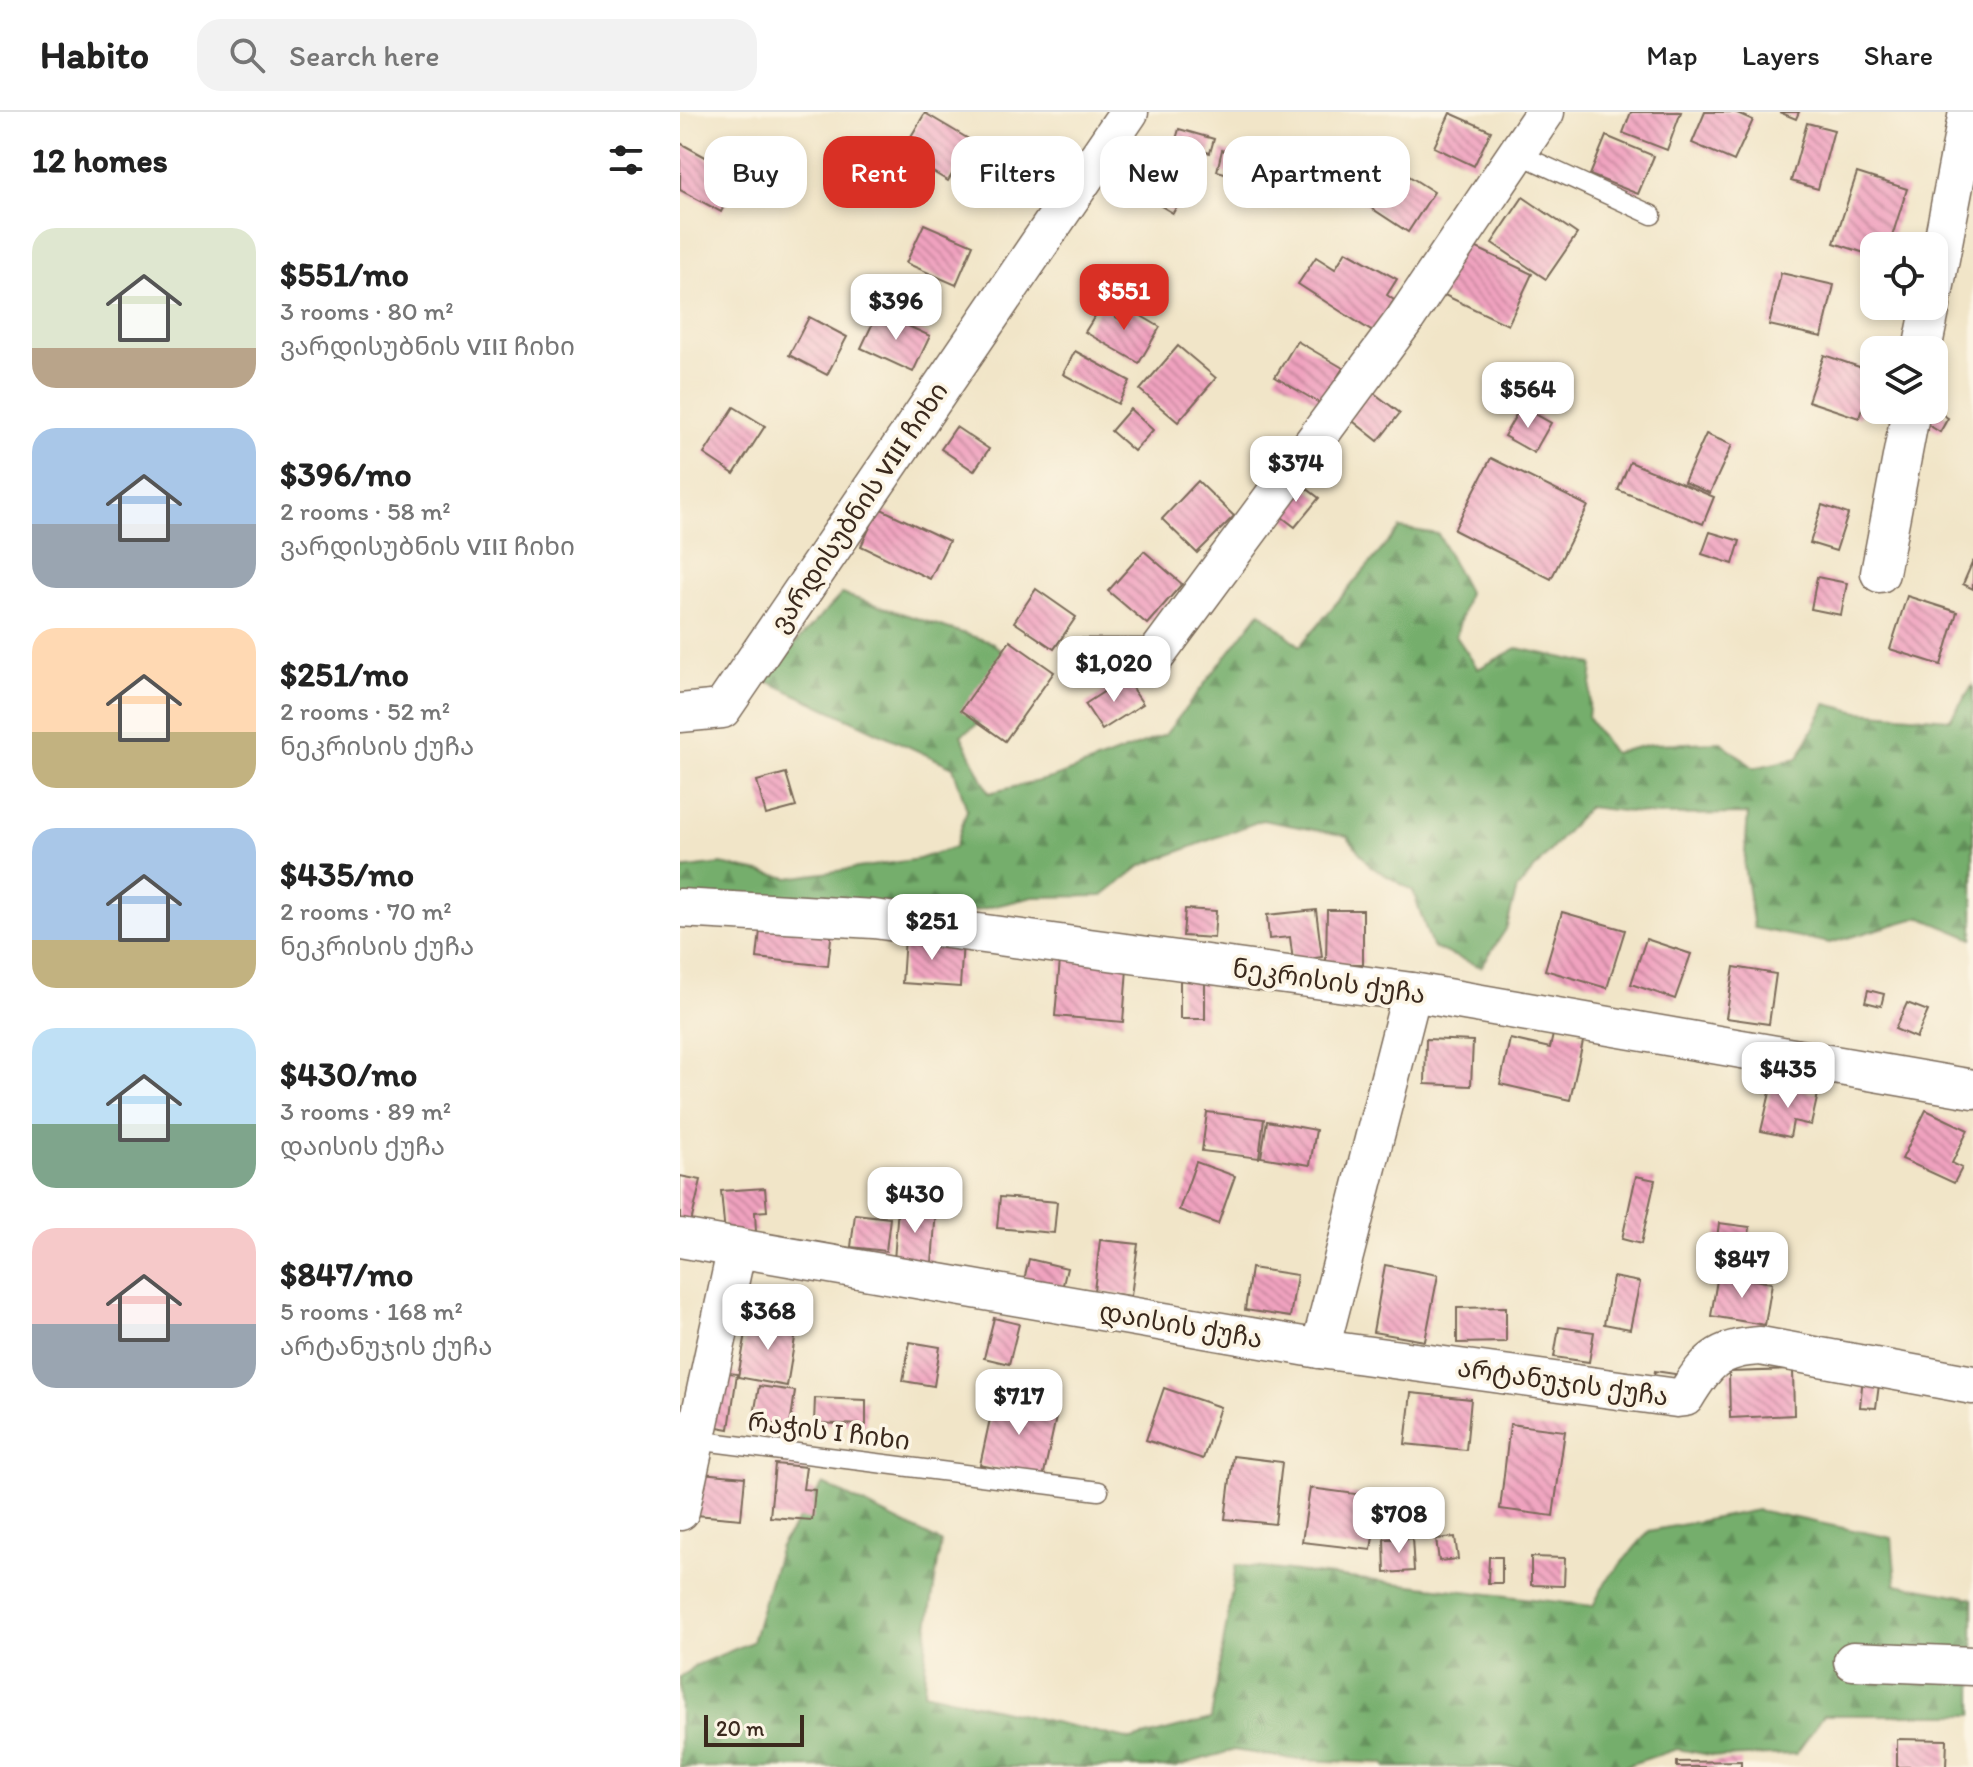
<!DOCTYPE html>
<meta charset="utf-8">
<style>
body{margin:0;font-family:Itim,"Noto Sans Georgian",sans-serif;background:#f2f2f2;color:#222;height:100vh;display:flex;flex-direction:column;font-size:30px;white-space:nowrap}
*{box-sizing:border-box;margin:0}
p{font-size:26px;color:#767676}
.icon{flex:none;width:44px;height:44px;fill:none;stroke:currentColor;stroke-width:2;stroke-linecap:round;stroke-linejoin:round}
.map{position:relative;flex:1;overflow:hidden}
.sheet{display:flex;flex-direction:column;background:#fff;width:680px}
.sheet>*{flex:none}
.hud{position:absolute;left:24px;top:24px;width:760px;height:72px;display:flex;gap:16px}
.fabs{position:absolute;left:1180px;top:120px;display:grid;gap:16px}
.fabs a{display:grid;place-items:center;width:88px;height:88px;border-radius:16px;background:#fff;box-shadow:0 4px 12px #0003;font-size:40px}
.scale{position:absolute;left:24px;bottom:20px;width:100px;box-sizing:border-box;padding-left:8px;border:4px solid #3b2a1e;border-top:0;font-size:22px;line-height:28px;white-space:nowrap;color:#3b2a1e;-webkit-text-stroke:6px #fcf5e5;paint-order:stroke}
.price{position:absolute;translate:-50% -68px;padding:0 18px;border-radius:16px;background:#fff;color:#222;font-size:26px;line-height:52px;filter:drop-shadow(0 2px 4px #0008)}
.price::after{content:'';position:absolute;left:50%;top:48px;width:24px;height:18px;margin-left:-12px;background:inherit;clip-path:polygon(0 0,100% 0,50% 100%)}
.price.on{background:#d93025;color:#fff}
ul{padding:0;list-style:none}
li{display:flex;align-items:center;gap:24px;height:200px;padding:0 32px}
li span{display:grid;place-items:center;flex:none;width:224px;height:160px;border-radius:24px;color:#555}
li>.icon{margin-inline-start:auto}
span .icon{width:96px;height:96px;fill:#fffc;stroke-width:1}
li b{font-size:34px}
h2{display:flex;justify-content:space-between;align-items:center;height:96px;padding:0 32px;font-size:34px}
.tag{padding:0 28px;border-radius:24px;background:#fff;box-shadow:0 4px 12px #0003;font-size:28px;line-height:72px}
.tag.on{background:#d93025;color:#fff}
header{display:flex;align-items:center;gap:48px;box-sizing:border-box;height:112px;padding:0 40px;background:#fff;border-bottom:2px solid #e0e0e0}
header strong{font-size:38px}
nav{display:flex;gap:44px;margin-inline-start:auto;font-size:28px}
.search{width:560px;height:72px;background:#f2f2f2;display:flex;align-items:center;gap:20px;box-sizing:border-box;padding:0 28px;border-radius:24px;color:#767676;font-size:30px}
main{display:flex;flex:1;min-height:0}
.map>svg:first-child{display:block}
.forest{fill:url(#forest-firs);stroke:#586c45;stroke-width:2}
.building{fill:url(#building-back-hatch)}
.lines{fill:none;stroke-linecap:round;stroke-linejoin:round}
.service-casing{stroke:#7b6b5a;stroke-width:21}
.minor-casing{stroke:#7b6b5a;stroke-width:41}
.service{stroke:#fff;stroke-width:18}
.minor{stroke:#fff;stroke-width:38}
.labels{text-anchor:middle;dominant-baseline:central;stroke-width:7;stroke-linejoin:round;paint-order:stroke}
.street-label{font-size:26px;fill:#3b2a1e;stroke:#fcf5e5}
</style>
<header>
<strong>Habito</strong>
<div class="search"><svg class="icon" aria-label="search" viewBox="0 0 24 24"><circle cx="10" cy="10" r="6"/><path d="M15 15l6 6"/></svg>Search here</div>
<nav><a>Map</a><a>Layers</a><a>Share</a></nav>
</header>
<main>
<section class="sheet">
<h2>12 homes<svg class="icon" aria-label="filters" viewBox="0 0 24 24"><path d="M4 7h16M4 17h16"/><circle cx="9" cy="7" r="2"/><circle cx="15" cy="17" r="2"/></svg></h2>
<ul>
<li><span style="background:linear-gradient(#dfe7d0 75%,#b9a48a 0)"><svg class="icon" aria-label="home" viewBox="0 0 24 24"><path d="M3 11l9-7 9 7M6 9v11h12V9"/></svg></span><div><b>$551/mo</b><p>3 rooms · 80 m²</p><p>ვარდისუბნის VIII ჩიხი</p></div></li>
<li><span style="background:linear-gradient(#a9c7e8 60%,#9aa5b1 0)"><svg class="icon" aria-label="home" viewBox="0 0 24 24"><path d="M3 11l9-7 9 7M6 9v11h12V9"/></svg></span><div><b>$396/mo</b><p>2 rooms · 58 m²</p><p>ვარდისუბნის VIII ჩიხი</p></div></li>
<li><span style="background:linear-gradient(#ffd9b3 65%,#c2b280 0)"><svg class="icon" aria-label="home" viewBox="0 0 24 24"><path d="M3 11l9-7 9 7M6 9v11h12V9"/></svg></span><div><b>$251/mo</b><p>2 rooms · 52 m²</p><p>ნეკრისის ქუჩა</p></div></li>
<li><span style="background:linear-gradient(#a9c7e8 70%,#c2b280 0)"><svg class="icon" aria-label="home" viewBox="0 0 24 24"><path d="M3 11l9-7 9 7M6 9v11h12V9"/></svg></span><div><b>$435/mo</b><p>2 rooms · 70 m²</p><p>ნეკრისის ქუჩა</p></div></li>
<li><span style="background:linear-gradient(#bfe0f5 60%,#7fa58c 0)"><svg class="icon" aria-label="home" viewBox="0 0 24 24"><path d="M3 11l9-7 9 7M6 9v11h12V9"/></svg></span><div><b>$430/mo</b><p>3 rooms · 89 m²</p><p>დაისის ქუჩა</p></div></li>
<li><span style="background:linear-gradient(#f6c9c9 60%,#9aa5b1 0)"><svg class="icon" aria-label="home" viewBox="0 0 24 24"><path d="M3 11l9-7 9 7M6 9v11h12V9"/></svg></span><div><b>$847/mo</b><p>5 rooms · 168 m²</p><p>არტანუჯის ქუჩა</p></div></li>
</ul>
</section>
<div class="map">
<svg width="1293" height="1655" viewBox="0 0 1293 1655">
<defs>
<pattern id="forest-firs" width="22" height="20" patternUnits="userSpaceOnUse" patternTransform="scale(2)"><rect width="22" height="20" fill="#75ae6c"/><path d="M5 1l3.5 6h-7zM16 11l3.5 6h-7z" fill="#618e58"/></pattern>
<pattern id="building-back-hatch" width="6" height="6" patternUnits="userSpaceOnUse" patternTransform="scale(2)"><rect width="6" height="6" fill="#f0a2bf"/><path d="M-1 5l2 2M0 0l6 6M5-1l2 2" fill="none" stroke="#c4849b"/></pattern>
</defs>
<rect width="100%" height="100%" fill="#fcf5e5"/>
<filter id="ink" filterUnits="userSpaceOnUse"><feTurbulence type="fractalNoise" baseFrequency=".0125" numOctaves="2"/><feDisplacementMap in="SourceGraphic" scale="16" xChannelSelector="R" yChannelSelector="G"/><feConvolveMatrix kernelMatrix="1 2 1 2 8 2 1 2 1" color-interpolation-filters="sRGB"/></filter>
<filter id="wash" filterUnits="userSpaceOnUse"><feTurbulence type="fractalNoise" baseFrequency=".006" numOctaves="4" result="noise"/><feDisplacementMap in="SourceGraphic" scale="32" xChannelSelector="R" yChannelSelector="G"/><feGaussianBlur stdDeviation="1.8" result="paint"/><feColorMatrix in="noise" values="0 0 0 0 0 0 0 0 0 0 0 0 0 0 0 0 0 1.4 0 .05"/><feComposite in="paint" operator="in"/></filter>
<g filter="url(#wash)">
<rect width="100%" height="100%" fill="#f1e5c8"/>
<g class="forest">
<polygon points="720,416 758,422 788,480 776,524 798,557 837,536 913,552 908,606 933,641 971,632 1041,630 1074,656 1118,646 1146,592 1179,600 1270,607 1293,573 1293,827 1240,805 1150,831 1074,816 1064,754 1068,702 977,703 908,695 837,777 826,817 801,855 752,835 733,779 690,754 667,724 582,708 461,754 423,784 353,785 294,799 0,811 0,757 41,752 109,766 239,747 275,735 287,698 273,655 82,567 162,482 313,531 357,574 281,623 309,681 375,665 485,623 580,500 620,534"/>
<polygon points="143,1372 261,1430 247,1521 244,1580 451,1628 531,1607 556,1453 913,1494 926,1469 969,1419 1077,1398 1212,1426 1216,1472 1293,1486 1293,1603 1144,1603 1116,1642 1041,1645 997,1637 942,1655 706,1655 704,1651 618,1648 554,1638 495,1655 200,1655 177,1652 167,1655 0,1655 0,1566 14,1554 72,1530 100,1434"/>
</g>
<g id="blocks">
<g class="building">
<polygon points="951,0 1001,0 987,38 943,21"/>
<polygon points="1025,0 1055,0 1073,8 1054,49 1012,31"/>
<polygon points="1099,0 1119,0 1116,7"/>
<polygon points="245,1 292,29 268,69 221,41"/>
<polygon points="770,1 811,19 794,54 754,35"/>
<polygon points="1127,11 1154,18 1138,77 1111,69"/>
<polygon points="499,17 534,27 530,41 495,31"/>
<polygon points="926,24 974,44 958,82 910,63"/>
<polygon points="0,31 60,64 41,100 0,78"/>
<polygon points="542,38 570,46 564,66 537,59"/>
<polygon points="696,43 754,80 728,120 670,82"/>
<polygon points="442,45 504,81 493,101 431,64"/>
<polygon points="1177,61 1227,77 1209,134 1194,134 1194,144 1154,131"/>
<polygon points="843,85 897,122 866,167 812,131"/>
<polygon points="244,112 293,133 276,173 226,151"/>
<polygon points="782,129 852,162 828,213 758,180"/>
<polygon points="666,139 717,167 707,183 714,188 693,220 618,172 636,145 655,157"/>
<polygon points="1101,161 1154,173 1142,225 1089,213"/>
<polygon points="446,195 480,215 459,251 405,220 420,196 439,207"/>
<polygon points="198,200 250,224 233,260 181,236"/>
<polygon points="129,205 167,225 147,263 109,243"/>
<polygon points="617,229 663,256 641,292 595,265"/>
<polygon points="498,234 536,266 498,310 460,278"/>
<polygon points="395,239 450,269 438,292 383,262"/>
<polygon points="1144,243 1194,260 1179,306 1128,289"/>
<polygon points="690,278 720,301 698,329 669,306"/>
<polygon points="841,294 871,311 854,341 824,324"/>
<polygon points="54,295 85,314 54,362 24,342"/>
<polygon points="450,297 473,318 454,339 431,319"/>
<polygon points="1242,298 1255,298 1268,306 1260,320 1237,306"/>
<polygon points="276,315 309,337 294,359 261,337"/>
<polygon points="1026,322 1052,333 1030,381 1004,370"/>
<polygon points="811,346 908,394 871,467 774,418"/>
<polygon points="950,350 1034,385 1023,412 938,378"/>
<polygon points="518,369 554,404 517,441 482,407"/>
<polygon points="617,369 639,386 615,415 594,399"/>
<polygon points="1142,393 1168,402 1156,439 1130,431"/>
<polygon points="199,396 269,429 250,467 181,434"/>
<polygon points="1030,420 1060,429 1053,452 1022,442"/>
<polygon points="464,439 502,472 467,512 428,479"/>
<polygon points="1293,449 1293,477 1283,472"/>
<polygon points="1137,465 1167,471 1161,503 1131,497"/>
<polygon points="356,477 396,505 374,537 334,510"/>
<polygon points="1227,484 1277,500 1261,553 1210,537"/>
<polygon points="330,529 374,560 325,629 281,598"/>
<polygon points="445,566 463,592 422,618 405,592"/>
<polygon points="106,661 116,695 86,703 77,669"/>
<polygon points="505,797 536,799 534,826 503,824"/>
<polygon points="636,798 642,845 613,849 610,825 589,827 587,803"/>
<polygon points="647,798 683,798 683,852 646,852"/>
<polygon points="882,800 945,818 927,876 865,858"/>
<polygon points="81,809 152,817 148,854 77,846"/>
<polygon points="225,825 283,829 280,875 222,871"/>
<polygon points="966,827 1011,842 995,887 951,872"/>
<polygon points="381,837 448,843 443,910 375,904"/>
<polygon points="1054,855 1096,862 1089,912 1046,906"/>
<polygon points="500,868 525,869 525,907 500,907"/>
<polygon points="1188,878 1204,882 1201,894 1185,890"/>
<polygon points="1227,891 1248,899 1236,926 1215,917"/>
<polygon points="874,918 904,925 890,988 820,972 830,927 870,936"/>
<polygon points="746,927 793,929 791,974 745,972"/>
<polygon points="1092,972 1138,982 1131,1013 1113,1009 1110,1025 1081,1019"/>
<polygon points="1246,998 1288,1018 1272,1051 1282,1056 1274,1071 1222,1047"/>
<polygon points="527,1000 584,1007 579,1046 522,1039"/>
<polygon points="587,1009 636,1018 630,1053 581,1045"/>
<polygon points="516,1050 555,1064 538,1112 499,1098"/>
<polygon points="0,1064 21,1068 9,1119 0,1117"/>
<polygon points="956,1064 975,1068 961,1132 942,1127"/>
<polygon points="85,1076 87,1099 75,1100 76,1120 45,1122 41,1079"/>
<polygon points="320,1085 377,1090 374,1121 317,1116"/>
<polygon points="218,1094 256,1097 252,1152 214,1149"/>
<polygon points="175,1102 210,1106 206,1139 171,1135"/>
<polygon points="1039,1111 1070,1115 1066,1146 1035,1141"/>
<polygon points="420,1128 458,1132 451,1184 414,1179"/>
<polygon points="349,1147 387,1156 381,1181 343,1172"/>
<polygon points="705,1153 758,1163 745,1229 693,1220"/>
<polygon points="571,1156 617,1163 610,1205 565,1198"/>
<polygon points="1038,1162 1092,1171 1085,1213 1031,1204"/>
<polygon points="933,1165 960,1170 950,1217 924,1212"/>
<polygon points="826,1195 826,1230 777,1231 777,1196"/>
<polygon points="69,1205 117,1214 107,1274 58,1265"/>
<polygon points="314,1206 339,1212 329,1252 304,1246"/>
<polygon points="879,1215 914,1220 909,1250 874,1245"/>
<polygon points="230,1230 260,1235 254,1274 223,1269"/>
<polygon points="1113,1258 1114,1303 1050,1306 1049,1260"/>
<polygon points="35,1259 57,1262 49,1317 26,1313"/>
<polygon points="975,1259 995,1262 993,1279 972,1275"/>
<polygon points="1183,1264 1200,1265 1196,1296 1180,1295"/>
<polygon points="79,1274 115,1279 110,1315 73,1309"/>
<polygon points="484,1276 540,1295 523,1347 466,1328"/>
<polygon points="731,1281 791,1287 786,1338 725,1332"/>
<polygon points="315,1284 378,1296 363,1366 300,1353"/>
<polygon points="135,1286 186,1288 186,1313 134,1311"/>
<polygon points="830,1312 885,1319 873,1404 820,1397"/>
<polygon points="553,1344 602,1350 595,1412 545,1407"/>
<polygon points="95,1352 126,1355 123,1377 135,1378 132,1408 90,1405"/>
<polygon points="20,1361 65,1365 61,1407 16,1403"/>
<polygon points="630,1376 699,1385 691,1438 622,1430"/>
<polygon points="775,1425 778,1447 759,1449 756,1427"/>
<polygon points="732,1426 734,1459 705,1461 704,1427"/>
<polygon points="809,1445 822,1445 822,1471 808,1471"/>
<polygon points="851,1445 885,1446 884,1474 851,1473"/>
<polygon points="1217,1627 1267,1628 1266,1655 1217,1655"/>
<polygon points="1061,1649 1061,1655 997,1655 997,1650"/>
</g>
</g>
</g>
<g filter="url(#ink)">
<use href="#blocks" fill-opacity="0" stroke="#7b6b5a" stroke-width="2"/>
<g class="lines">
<defs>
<g id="service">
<polyline points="837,41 972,103"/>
<polyline points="15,1328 419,1379"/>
</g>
<g id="minor">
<polyline points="1254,178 1288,0"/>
<polyline points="1242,238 1251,194"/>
<polyline points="1200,461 1231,298"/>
<polyline points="401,546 474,546 725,207 865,0"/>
<polyline points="0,601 42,597 449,0"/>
<polyline points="0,796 194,807 732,880 1293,977"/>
<path d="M0 1126 640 1237 997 1286 1005 1285C1026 1250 1038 1236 1080 1234L1293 1273"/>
<polyline points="640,1237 732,880"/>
<polyline points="0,1399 57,1135"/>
<polyline points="1173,1549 1293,1554"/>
</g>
</defs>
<use href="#service" class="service-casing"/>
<use href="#minor" class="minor-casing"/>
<use href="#service" class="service"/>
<use href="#minor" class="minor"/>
</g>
</g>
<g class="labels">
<g class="street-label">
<text transform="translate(179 395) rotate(-56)">ვარდისუბნის VIII ჩიხი</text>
<text transform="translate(649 869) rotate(8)">ნეკრისის ქუჩა</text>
<text transform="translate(501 1213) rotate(10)">დაისის ქუჩა</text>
<text transform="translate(883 1270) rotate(8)">არტანუჯის ქუჩა</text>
<text transform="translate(149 1319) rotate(7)">რაჭის I ჩიხი</text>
</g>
</g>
</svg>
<div class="fabs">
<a><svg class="icon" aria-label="locate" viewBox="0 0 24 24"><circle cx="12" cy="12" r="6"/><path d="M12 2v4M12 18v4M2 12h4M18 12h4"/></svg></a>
<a><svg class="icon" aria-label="layers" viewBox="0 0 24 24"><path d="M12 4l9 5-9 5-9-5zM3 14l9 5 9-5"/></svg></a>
</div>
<div class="scale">20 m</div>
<b class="price on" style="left:444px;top:220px">$551</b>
<b class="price" style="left:216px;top:230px">$396</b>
<b class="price" style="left:848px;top:318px">$564</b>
<b class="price" style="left:616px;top:392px">$374</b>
<b class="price" style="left:434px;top:592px">$1,020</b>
<b class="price" style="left:252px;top:850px">$251</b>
<b class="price" style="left:1108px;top:998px">$435</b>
<b class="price" style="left:235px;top:1123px">$430</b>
<b class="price" style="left:1062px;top:1188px">$847</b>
<b class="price" style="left:88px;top:1240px">$368</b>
<b class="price" style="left:339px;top:1325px">$717</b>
<b class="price" style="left:719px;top:1443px">$708</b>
<div class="hud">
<a class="tag">Buy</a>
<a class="tag on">Rent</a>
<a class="tag">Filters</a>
<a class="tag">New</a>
<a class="tag">Apartment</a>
</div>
</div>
</main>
